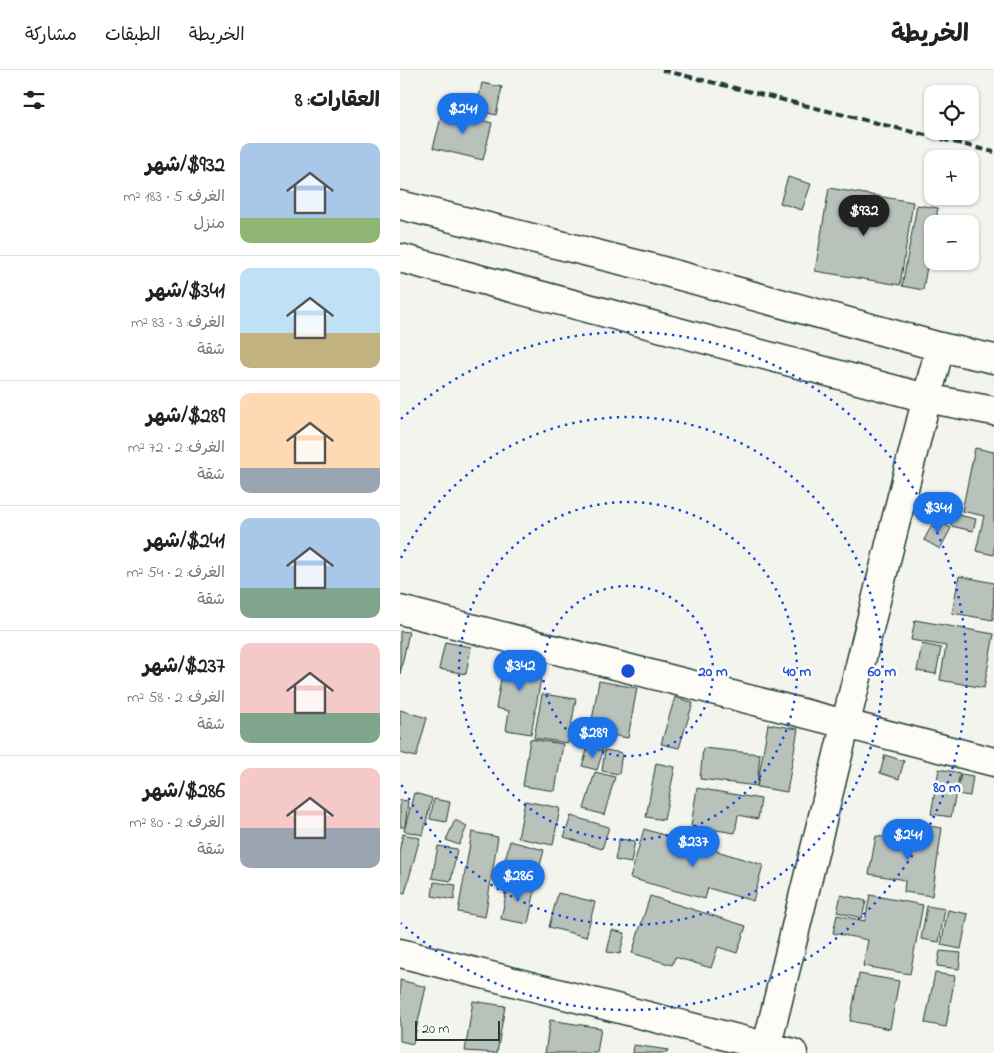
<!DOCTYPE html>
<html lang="ar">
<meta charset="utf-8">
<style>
body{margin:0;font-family:"Indie Flower","Playpen Sans Arabic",sans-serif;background:#f2f2f2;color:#222;direction:rtl;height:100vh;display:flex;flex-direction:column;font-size:19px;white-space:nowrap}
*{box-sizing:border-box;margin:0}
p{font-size:16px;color:#767676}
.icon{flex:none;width:28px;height:28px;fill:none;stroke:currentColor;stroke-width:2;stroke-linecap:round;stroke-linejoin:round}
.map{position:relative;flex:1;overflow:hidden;direction:ltr}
.side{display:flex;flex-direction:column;background:#fff;width:400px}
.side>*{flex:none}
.controls{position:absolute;left:524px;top:15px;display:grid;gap:10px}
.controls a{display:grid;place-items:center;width:55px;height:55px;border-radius:10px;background:#fff;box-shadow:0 1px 4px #0004;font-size:25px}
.scale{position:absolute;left:15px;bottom:12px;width:85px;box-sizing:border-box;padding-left:5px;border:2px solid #1f3d34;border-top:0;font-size:14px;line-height:18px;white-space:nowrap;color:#1f3d34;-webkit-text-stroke:4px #fdfcf7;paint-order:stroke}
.price{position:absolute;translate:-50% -42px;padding:0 11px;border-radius:18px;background:#1a73e8;color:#fff;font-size:16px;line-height:32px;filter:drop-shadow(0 1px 2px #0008)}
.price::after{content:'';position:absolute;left:50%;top:30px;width:15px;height:11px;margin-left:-8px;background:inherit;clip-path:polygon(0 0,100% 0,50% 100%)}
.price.current{background:#222;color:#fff}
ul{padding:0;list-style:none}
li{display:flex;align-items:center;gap:15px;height:125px;padding:0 20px}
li+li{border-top:1px solid #e0e0e0}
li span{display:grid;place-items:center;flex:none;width:140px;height:100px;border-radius:10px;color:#555}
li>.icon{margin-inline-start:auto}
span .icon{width:60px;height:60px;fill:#fffc;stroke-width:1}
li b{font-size:21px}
h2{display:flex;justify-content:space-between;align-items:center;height:60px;padding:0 20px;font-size:21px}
header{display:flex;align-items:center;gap:30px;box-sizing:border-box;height:70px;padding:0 25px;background:#fff;border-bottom:1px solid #e0e0e0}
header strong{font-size:24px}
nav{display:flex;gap:28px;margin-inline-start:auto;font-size:18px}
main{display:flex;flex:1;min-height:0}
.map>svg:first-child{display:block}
.building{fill:#b9c1bb;stroke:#1f3d34}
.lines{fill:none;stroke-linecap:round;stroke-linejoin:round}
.minor-casing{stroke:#1f3d34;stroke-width:31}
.major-casing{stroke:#1f3d34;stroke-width:31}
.minor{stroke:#fdfcf7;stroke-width:28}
.major{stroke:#fdfcf7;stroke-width:28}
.rail{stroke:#1f3d34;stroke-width:4;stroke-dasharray:8 4;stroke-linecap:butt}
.ring{fill:none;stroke:#1d4ed8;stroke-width:2.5;stroke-dasharray:2.5 5}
.centre{fill:#1d4ed8;stroke:#fdfcf7;stroke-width:2.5}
.ring-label{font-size:15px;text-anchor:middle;font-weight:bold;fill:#1d4ed8;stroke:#fdfcf7;stroke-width:5;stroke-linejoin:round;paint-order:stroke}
</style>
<header>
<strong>الخريطة</strong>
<nav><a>الخريطة</a><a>الطبقات</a><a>مشاركة</a></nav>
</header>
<main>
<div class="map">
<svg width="594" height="983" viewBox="0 0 594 983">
<rect width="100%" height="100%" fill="#f4f4ef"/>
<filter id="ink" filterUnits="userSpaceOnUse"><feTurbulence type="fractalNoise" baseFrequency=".02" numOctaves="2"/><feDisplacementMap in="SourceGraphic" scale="10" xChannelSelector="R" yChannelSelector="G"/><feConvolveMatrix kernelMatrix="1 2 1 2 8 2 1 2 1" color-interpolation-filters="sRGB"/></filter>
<g filter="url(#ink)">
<g class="building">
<polygon points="82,13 102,17 96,45 76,40"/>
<polygon points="43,40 92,53 83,90 33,78"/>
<polygon points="388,107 411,114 402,140 380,133"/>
<polygon points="429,118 513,132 500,215 415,201"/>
<polygon points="517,135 538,138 535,154 532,154 532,168 523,220 502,216"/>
<polygon points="575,378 594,382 594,485 576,481 584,446 562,441"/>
<polygon points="554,444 576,449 573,461 551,456"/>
<polygon points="535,449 551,458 540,479 524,470"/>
<polygon points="559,506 594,513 593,550 552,543"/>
<polygon points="515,550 594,564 584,618 540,610 546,576 511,570"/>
<polygon points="0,561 9,562 0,604"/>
<polygon points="45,572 71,577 66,604 39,599"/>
<polygon points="522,574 541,578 536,604 517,601"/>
<polygon points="105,586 144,592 131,664 106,660 109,641 96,638"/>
<polygon points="199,611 237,618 228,668 190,661"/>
<polygon points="142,624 176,629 168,673 134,668"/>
<polygon points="275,627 293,633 279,678 261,674"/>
<polygon points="0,640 27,648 16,687 0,683"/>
<polygon points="368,654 398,659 387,722 357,717"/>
<polygon points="130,669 163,674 155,721 123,716"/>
<polygon points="188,677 203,681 197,700 182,696"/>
<polygon points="303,678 360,684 357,716 300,709"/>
<polygon points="205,680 222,683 219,704 202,701"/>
<polygon points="485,685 504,691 499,709 480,703"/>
<polygon points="256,693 275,697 264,750 246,747"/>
<polygon points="539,699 560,703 551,747 531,744"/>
<polygon points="195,702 215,707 204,745 184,739"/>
<polygon points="561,704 573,706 570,726 557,724"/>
<polygon points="297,718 361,729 358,749 338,745 335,763 291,756"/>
<polygon points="14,723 32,728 23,765 4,761"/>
<polygon points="34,729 50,732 46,752 30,749"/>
<polygon points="0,730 8,731 5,757 0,757"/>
<polygon points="125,731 160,738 153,775 118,768"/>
<polygon points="171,746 209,757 202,779 164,767"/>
<polygon points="55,750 67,756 59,775 46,770"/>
<polygon points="529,756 542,758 532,826 504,822 505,810 469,804 476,766 526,774"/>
<polygon points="244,759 363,795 353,831 308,818 305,829 230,808"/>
<polygon points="72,762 98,767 85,847 58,842"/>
<polygon points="3,764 20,768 5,823 0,822 0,777"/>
<polygon points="219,769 235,771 231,793 215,790"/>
<polygon points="110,771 144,780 139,799 105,790"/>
<polygon points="38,776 57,779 51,811 32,808"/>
<polygon points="109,809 136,815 128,854 101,849"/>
<polygon points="34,812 56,815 54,830 32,826"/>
<polygon points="158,823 195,832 186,867 149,857"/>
<polygon points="441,825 466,831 462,848 437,842"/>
<polygon points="470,825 523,835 510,904 463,896 468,870 433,863 437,845 465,851"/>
<polygon points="250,826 346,856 337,883 318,877 311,898 275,887 272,895 232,883"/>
<polygon points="527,836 545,839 539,872 521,869"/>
<polygon points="548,840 568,844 561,879 541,875"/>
<polygon points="212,860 225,863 220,884 207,882"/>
<polygon points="540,881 561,883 559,899 537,896"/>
<polygon points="535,903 555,906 546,957 525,953"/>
<polygon points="459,904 499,911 490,959 450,951"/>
<polygon points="0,910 26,917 13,974 0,971"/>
<polygon points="73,931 105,936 97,983 65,981"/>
<polygon points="150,950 201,958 197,983 145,983"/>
<polygon points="234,975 268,980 267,983 233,983"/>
</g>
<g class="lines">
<defs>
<g id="minor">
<polyline points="0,540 594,692"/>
<polyline points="0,883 393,983"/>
<path d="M365 983C423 748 479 512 540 277"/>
</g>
<g id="major">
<polyline points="0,135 248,197 540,277 594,289"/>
<polyline points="0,188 526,328 594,341"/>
</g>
</defs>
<use href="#minor" class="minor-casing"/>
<use href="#major" class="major-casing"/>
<use href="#minor" class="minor"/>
<use href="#major" class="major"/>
<polyline class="rail" points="262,0 594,82"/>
</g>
</g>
<g class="ring">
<circle cx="228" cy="601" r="85"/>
<circle cx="228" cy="601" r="169"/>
<path d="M1 488A254 254 0 1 1 1 714"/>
<path d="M1 349A339 339 0 1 1 1 853"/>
</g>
<circle cx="228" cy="601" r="8" class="centre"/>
<g class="ring-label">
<text x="313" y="606">20 m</text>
<text x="397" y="606">40 m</text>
<text x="482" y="606">60 m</text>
<text x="547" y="722">80 m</text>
</g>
</svg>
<div class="controls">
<a><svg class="icon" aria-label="locate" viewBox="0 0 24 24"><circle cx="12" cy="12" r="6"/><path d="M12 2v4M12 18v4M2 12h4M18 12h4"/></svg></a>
<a>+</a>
<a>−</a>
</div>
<div class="scale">20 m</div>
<b class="price" style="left:63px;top:65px">$241</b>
<b class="price current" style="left:464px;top:167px">$932</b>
<b class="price" style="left:538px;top:464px">$341</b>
<b class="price" style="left:120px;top:622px">$342</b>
<b class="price" style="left:193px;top:689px">$289</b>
<b class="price" style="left:508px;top:791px">$241</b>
<b class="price" style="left:293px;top:798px">$237</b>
<b class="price" style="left:118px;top:832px">$286</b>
</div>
<section class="side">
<h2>العقارات: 8<svg class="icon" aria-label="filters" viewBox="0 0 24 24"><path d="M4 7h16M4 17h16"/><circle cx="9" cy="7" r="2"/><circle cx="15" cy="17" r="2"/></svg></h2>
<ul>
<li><span style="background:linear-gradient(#a9c7e8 75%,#8fb573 0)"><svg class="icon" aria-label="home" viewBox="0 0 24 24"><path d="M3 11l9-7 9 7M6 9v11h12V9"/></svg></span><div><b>$932/شهر</b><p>الغرف: 5 · 183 m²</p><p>منزل</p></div></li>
<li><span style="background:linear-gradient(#bfe0f5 65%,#c2b280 0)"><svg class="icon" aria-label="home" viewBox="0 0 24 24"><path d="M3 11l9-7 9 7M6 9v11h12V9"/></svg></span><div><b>$341/شهر</b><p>الغرف: 3 · 83 m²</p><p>شقة</p></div></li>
<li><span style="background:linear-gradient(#ffd9b3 75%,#9aa5b1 0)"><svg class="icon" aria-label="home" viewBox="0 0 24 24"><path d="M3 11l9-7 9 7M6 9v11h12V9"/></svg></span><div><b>$289/شهر</b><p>الغرف: 2 · 72 m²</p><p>شقة</p></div></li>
<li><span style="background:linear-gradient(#a9c7e8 70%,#7fa58c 0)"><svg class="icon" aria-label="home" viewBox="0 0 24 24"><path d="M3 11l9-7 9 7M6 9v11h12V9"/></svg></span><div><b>$241/شهر</b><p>الغرف: 2 · 54 m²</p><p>شقة</p></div></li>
<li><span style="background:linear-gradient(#f6c9c9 70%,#7fa58c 0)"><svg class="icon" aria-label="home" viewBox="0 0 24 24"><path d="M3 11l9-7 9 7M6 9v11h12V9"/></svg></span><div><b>$237/شهر</b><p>الغرف: 2 · 58 m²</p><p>شقة</p></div></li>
<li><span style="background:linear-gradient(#f6c9c9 60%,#9aa5b1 0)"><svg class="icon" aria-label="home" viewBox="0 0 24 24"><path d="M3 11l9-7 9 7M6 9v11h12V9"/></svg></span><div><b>$286/شهر</b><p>الغرف: 2 · 80 m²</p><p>شقة</p></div></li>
</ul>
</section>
</main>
